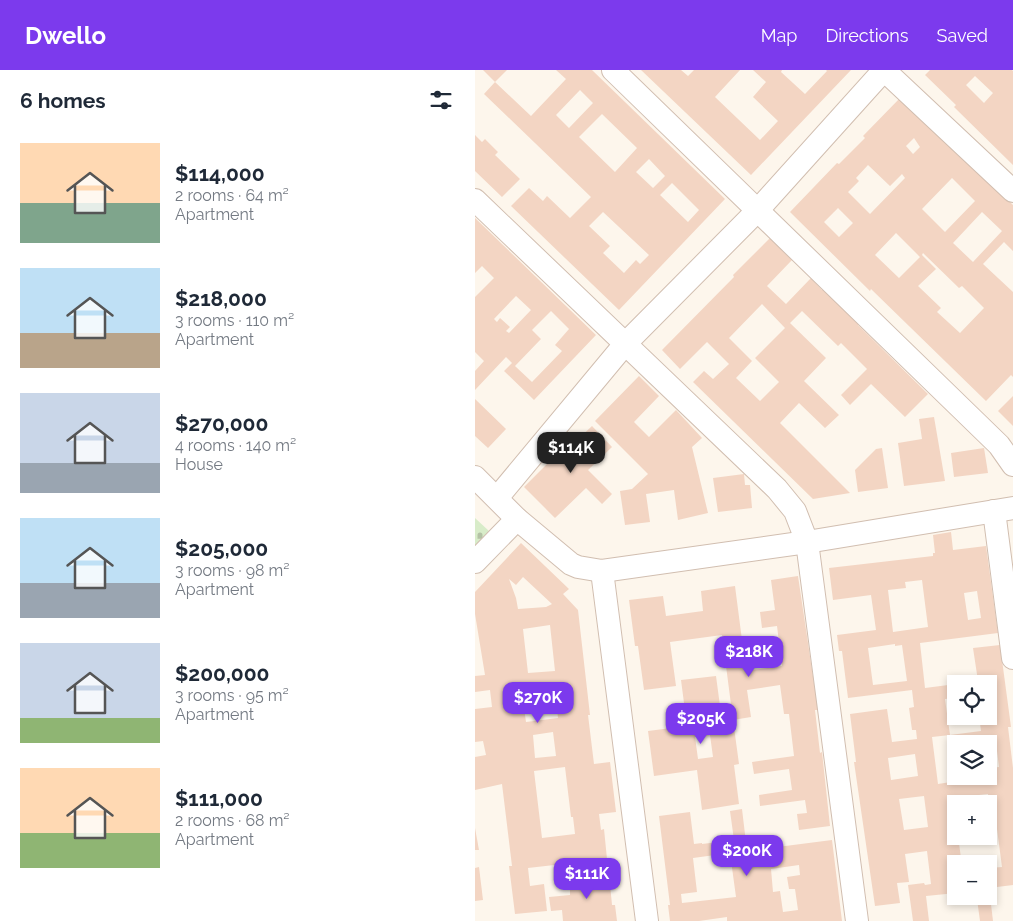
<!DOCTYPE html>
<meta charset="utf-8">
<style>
body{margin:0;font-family:Raleway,sans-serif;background:#f2f2f3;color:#1f2937;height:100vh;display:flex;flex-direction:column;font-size:19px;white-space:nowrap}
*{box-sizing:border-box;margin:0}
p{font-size:16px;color:#747a83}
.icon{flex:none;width:28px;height:28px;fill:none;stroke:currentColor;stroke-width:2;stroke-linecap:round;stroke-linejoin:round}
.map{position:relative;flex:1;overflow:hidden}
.details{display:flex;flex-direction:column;background:#fff;width:475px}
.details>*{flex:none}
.controls{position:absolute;left:472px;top:605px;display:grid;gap:10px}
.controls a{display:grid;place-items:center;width:50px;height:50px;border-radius:0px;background:#fff;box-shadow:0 2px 8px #0003;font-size:25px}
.price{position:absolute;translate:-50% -42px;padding:0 11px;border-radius:10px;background:#7c3aed;color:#fff;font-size:16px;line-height:32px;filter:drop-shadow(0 1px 2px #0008)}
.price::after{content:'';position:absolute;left:50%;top:30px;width:15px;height:11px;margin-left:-8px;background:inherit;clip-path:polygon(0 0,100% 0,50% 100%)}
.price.active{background:#222;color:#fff}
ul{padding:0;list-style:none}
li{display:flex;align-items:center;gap:15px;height:125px;padding:0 20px}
li span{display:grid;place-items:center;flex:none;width:140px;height:100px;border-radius:0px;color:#555}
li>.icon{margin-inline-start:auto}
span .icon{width:60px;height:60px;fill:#fffc;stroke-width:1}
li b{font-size:21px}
h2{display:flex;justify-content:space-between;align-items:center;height:60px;padding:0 20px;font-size:21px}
header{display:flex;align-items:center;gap:30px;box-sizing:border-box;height:70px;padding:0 25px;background:#7c3aed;color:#fff}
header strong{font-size:24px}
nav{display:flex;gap:28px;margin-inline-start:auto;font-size:18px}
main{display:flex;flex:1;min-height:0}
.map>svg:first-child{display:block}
.cemetery{fill:url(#cemetery-stones)}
.building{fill:#f3d5c3;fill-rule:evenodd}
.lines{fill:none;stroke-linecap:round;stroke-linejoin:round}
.street-casing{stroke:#d1beb0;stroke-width:24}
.street{stroke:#fff;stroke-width:22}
</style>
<header>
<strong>Dwello</strong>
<nav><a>Map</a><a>Directions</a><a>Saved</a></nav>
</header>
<main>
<section class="details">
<h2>6 homes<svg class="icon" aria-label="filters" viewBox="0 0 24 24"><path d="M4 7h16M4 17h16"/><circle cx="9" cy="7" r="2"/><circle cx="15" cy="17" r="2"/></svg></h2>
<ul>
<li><span style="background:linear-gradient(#ffd9b3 60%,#7fa58c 0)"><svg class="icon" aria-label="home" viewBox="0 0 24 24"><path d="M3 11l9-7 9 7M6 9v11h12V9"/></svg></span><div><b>$114,000</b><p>2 rooms · 64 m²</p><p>Apartment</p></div></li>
<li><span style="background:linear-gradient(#bfe0f5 65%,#b9a48a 0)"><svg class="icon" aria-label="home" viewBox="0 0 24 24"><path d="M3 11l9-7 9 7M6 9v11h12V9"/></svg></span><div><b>$218,000</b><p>3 rooms · 110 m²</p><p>Apartment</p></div></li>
<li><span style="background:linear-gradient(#c9d6e8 70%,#9aa5b1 0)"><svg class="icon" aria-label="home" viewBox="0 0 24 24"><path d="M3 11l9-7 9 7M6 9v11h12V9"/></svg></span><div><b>$270,000</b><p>4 rooms · 140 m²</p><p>House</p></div></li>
<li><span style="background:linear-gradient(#bfe0f5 65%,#9aa5b1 0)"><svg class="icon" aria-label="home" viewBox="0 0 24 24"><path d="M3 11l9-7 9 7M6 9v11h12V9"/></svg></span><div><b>$205,000</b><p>3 rooms · 98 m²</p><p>Apartment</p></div></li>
<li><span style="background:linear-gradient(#c9d6e8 75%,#8fb573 0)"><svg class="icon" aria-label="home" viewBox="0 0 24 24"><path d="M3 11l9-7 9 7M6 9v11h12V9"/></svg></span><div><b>$200,000</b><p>3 rooms · 95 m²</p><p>Apartment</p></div></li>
<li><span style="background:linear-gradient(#ffd9b3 65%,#8fb573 0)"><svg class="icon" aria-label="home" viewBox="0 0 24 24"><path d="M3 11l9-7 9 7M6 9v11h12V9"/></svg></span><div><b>$111,000</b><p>2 rooms · 68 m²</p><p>Apartment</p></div></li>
</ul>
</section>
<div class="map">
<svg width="538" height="851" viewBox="0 0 538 851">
<defs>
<pattern id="cemetery-stones" width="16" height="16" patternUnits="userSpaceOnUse" patternTransform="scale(1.25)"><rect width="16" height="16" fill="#d8ecc9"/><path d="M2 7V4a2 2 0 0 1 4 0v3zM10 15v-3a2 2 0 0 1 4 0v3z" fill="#b4c2a5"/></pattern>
</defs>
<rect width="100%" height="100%" fill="#fdf6ec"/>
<polygon class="cemetery" points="0,448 14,461 0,476"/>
<g class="building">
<polygon points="8,0 32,0 20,12"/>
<path d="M81 0H117L250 129 144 240 36 136 54 118 68 131 72 126 95 148 116 127 9 24 20 12 56 46 91 9ZM105 20 118 33 94 58 81 45ZM127 44 162 78 140 102 104 67ZM174 89 190 106 178 118 161 102ZM197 113 224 140 213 152 185 125ZM128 142 174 185 165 194 161 190 149 203 128 183 135 176 114 156Z"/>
<polygon points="166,0 206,0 213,6 219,0 265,0 240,27 285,70 303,51 278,27 291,12 278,0 307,0 306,2 330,24 352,1 351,0 376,0 276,105"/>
<path d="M455 0H537L538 1V95L479 37 481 35 450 5ZM500 6 518 23 509 33 491 15Z"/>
<path d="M425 28 482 80 538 135V181L529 172 508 194 538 222V307L536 305 511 331 396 219 395 221 315 142 362 93 364 94 390 68 388 66ZM439 68 445 77 438 84 431 76ZM393 95 415 116 427 104 430 108 395 144 373 122 384 111 381 108ZM477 108 500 131 470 162 447 139ZM363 138 378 153 364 167 349 152ZM507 142 527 161 498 192 478 173ZM421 163 445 187 424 208 400 185ZM448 183 484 218 487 216 509 238 485 263 462 242 466 238 443 216 461 199 447 185Z"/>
<polygon points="0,65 7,72 10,69 23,82 20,85 45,109 27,127 0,101"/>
<path d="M0 148 121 265 59 330 29 301 37 293 31 287 0 320V301L9 291 0 282V227L19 208 7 196 0 203ZM41 226 56 240 34 263 31 261 35 257 25 248 22 252 19 249ZM76 241 94 259 80 275 87 281 57 312 40 296 66 269 57 260Z"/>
<path d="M295 168 317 190 292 216 311 234 336 208 347 220 349 218 385 253 383 255 453 324 430 347 396 314 375 335 366 325 392 299 366 273 363 276 327 241 315 253 351 288 329 311 364 345 350 358 324 333 305 353 375 423 338 429 218 312 229 301 238 309 254 294 232 272 205 299 187 280 259 207 258 205ZM287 234 310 258 280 288 304 312 285 331 261 308 277 291 254 268Z"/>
<polygon points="164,306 184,326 159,352 174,367 201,340 227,368 217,377 233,443 203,450 199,420 171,424 175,452 150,455 145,421 157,419 173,404 120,351"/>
<polygon points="538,326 538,356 523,341"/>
<polygon points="0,329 31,359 13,378 0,366"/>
<polygon points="459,347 470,411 429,416 423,373 447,369 444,349"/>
<polygon points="117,356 137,377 113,400 137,424 127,434 111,418 80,448 49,417 90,376 93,379"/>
<polygon points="407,378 413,418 383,422 380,400 401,379"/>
<polygon points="509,378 513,403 479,407 476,383"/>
<polygon points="269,404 270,415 275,415 277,438 243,442 238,408"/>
<path d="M476 462 478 480 511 476 523 563 445 573 450 618 481 614V628L470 629 475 665 457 667 463 714 482 711V706H514V698L524 697 521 673 481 674V678H476L475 665 506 661 504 646H514V614H494L503 611 498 578 525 575 536 657H533L538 698V815L514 818V798L527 797 522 759 514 760V749H516L513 724 495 726 496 734H481V766H483L486 788H489L490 794H481V823L451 826 454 851H438L433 815 449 813 450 815 456 814 452 781 430 784 434 812 422 813 425 833 400 836 379 692H381L375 644 412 639 417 672 442 669 441 660H437L434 638 439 637 437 620 373 628 367 581H364L362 565 401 560 396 525 358 530 354 498 458 486V483H460L458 465ZM447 510 453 557 418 562 413 520 431 518 430 512ZM502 521 506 548 493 550 489 523ZM420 574V576L427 575 432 611 398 615 393 578ZM440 684 443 706 416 710 413 688ZM449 726 453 757 429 760 424 729Z"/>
<path d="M46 473 94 519 88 524 103 540 115 645H113L119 694 135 692 141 742 124 744 126 760 129 759 132 789 53 798 55 816 69 814 72 841 40 844 34 796H37L27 714 0 720V687L11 685 8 671 0 672V639L17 637 15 620 0 622V606L10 605 0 544V522ZM48 507 77 534 71 537 43 539 41 528 34 509 41 515ZM75 555 80 601 53 603 48 559ZM80 620 83 648 51 652 47 624ZM78 662 81 686 60 688 58 665ZM90 697 96 747H98L100 764 67 768 59 701Z"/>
<polygon points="323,506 343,640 340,640 345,683 347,682 355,756 324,760 322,744 332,743 330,730 285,736 284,725 317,720 314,699 279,704 277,692 319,686 314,644 309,644 305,615 272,620 276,647 258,650 247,565 195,572 201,616 169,620 163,576 160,576 154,530 188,526 191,546 228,541 226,521 260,516 271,601 307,596 302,556 287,558 285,542 300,540 296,510"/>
<path d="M241 606 247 651 258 650 264 694 259 695 264 734 227 740 222 700 179 706 173 661 212 656 206 610ZM235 665 238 687 223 689 220 667Z"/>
<path d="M267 739 272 781 357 770 367 851H252V847L224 851H195L193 835H195L184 746 215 742 219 774 227 773V774L259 770 255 741ZM255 783 261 827 207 833 206 824 222 822 218 788ZM324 795 325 805 312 807 314 819H320L323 840 308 842 305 821 298 822 296 799Z"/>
<polygon points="0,758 4,780 0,780"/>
<polygon points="4,797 8,830 0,831 0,798"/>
<polygon points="134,803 137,835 140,835 142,851 88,851 87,840 76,841 74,827 95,825 95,818 102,817 101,806"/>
<polygon points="480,826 515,826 518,851 505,851 502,829 481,832"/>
</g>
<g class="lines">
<defs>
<g id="street">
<polyline points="138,0 524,375 538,395"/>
<polyline points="409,0 538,121"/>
<polyline points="0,130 302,419 320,441 332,472 382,851"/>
<polyline points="0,407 42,449 96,494 103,497 127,501 332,472 538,438"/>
<polyline points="22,428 150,274 282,141 409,0"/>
<polyline points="519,441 538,588"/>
<polyline points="0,492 42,449"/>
<polyline points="127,501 172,851"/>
</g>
</defs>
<use href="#street" class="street-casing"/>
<use href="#street" class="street"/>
</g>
</svg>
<div class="controls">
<a><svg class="icon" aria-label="locate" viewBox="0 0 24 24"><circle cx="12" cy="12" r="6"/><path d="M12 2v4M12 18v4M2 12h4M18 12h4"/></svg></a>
<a><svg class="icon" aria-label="layers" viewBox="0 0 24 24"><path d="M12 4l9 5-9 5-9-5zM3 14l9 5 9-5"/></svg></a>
<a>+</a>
<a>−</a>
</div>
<b class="price active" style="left:96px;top:404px">$114K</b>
<b class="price" style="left:274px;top:608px">$218K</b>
<b class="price" style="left:63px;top:654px">$270K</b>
<b class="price" style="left:226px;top:675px">$205K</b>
<b class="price" style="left:272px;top:807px">$200K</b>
<b class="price" style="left:112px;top:830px">$111K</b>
</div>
</main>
